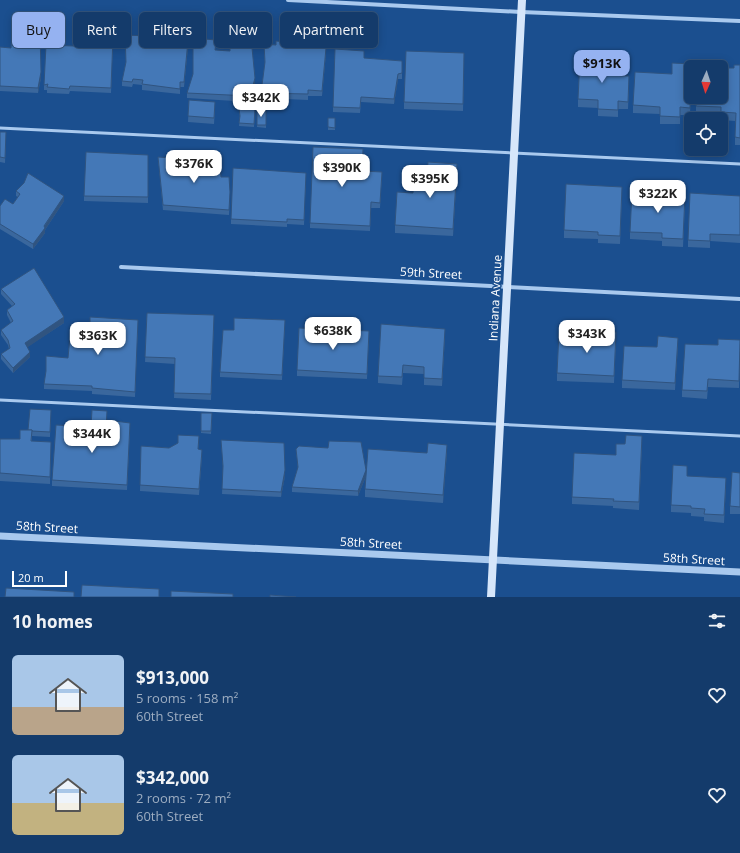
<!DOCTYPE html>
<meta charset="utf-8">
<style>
body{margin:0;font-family:"Open Sans",sans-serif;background:#1d4271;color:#f1f3f6;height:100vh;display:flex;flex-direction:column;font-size:15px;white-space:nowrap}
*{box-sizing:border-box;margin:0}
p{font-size:13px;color:#9dadc1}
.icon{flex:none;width:22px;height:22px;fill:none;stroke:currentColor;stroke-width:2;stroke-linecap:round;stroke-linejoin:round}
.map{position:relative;height:597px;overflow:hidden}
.side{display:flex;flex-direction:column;background:#143b6b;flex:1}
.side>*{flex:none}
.hud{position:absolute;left:12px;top:12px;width:400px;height:36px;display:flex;gap:8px}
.needle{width:26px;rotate:183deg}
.controls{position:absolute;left:684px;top:60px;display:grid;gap:8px}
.controls a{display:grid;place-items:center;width:44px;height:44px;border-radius:6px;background:#143b6b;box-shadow:0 2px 10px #0003,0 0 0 1px #33557e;font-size:20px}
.scale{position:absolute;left:12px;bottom:10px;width:55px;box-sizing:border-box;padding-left:4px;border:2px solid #fff;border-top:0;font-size:11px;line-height:14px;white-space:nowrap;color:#fff;-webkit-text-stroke:3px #1b4f8f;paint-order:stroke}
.price{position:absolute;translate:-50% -34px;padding:0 9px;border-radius:8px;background:#fff;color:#222;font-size:13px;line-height:26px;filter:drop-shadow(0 1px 2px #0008)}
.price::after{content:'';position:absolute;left:50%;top:24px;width:12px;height:9px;margin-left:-6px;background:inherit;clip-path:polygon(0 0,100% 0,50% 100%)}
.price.selected{background:#95b2f1;color:#111}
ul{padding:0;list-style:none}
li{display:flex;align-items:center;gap:12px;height:100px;padding:0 12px}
li span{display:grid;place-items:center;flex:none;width:112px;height:80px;border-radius:6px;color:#555}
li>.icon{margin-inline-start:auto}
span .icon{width:48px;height:48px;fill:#fffc;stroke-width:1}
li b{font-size:17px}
h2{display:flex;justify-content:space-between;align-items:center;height:48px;padding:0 12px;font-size:17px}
.pill{padding:0 14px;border-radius:6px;background:#143b6b;box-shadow:0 2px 10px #0003,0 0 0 1px #33557e;font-size:14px;line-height:36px}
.pill.selected{background:#95b2f1;color:#111}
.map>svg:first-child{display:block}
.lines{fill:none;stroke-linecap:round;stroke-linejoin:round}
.service{stroke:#a9c9ee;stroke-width:3}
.minor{stroke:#a9c9ee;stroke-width:4}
.tertiary{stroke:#a9c9ee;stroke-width:7}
.secondary{stroke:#d6e6fa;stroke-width:8}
.wall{fill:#3a679d}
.shaded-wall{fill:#305480}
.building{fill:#4478b7;stroke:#305480}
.labels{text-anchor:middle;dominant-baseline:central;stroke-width:3;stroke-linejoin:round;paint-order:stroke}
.street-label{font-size:12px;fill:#fff;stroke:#1b4f8f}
</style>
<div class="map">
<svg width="740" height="597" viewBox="0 0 740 597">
<rect width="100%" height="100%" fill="#1b4f8f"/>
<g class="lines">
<g class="service">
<polyline points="0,128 740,164"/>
<polyline points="0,400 740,436"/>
</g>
<g class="minor">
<polyline points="288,0 521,12 740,21"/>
<polyline points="121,267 740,299"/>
</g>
<polyline class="tertiary" points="0,536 740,572"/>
<polyline class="secondary" points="491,597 522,0"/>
</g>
<g class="wall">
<polygon points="113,37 111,93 70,91 69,94 47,93 47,90 44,90 44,85 74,46"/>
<polygon points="264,44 299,46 326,53 322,96 308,96 308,100 261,98 261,93 265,64"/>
<polygon points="0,47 41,78 38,93 0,91"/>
<polygon points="188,47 184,87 180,87 180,94 142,90 142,85 133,84 132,87 122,86 122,81"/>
<polygon points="216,50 255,84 250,102 187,98 187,93"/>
<polygon points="364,58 402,61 402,79 398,79 394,104 361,102 360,113 333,112 333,107"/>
<polygon points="464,61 463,111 404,109 404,102"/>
<polygon points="740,65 740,145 735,145 735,121 721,120 721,115 696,114 696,106 734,68"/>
<polygon points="609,67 608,75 629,84 628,109 618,109 618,117 598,116 598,108 578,107 578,99"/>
<polygon points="691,67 691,84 690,115 680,115 680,124 660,124 660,114 633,113 633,105 672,74"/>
<polygon points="189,100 215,107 214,124 188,122"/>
<polygon points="239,108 255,109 254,127 239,126 240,117"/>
<polygon points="257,110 266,111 266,128 257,127"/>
<rect x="328" y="118" width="7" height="12"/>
<polygon points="0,132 6,137 5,163 0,162"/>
<polygon points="148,155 148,203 84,201 84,196"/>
<polygon points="158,157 230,197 229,215 163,210"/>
<polygon points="362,171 382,172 380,208 371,208 370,231 310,228 310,223"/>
<polygon points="457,172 453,236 395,233 395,225 413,193 427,174"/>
<polygon points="306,173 304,225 287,224 287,227 231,224 231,219"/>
<polygon points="16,191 64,201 45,230 45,233 33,249 0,229 0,206 13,204 18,197 16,196"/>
<polygon points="622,194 620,244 598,243 598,239 564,238 564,230"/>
<polygon points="740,196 740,243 710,241 710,248 688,247 688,240"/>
<polygon points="685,202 683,247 662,246 662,241 630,239 630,232"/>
<polygon points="1,289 64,323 27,347 30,357 13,373 1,359 1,354 9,349 8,345 1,335 1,330 11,323 7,315 7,310 12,306 1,294"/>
<polygon points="147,313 214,315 211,400 174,398 175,364 145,362"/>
<polygon points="138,320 135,397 92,394 92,391 44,389 44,384 68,358 90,326"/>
<polygon points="285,320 282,380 220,377 220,372 234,330"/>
<polygon points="369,331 367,379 297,376 297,370"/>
<polygon points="596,335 616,340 614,383 557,381 557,373"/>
<polygon points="445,336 442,386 424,385 424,374 403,373 402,385 378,383 378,376"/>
<polygon points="740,340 739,388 708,387 707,399 682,397 682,390 718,345"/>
<polygon points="678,345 675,390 622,388 622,380 657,347"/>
<polygon points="51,410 50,437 32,436 32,441 51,442 50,484 0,481 0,439 20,439 28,430"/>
<polygon points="201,413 212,413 211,434 201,433"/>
<polygon points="106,428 130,428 127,490 52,486 52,480"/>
<polygon points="221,440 285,476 281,497 222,494 223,469"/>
<polygon points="199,441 198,449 202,455 199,495 140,491 141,446 169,448"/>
<polygon points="642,443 639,510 613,508 613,506 572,504 572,497 616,455 625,444"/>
<polygon points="328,448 366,476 358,496 292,492 292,487 298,468 296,449"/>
<polygon points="447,452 443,503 365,497 365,489 427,453"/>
<polygon points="740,473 740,514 730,514 730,506"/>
<polygon points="687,476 726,486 724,523 704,521 704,517 691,516 691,513 671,512 671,505"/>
</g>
<g class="shaded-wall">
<polygon points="188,41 188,47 184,87 184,82"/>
<polygon points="326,48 326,53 322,96 322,91"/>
<polygon points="41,72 41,78 38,93 38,88"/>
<polygon points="398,74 398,79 394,104 394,99"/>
<polygon points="255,78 255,84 250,102 250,96"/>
<polygon points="457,164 457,172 453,236 453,229"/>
<polygon points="64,196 64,201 45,230 45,233 33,249 33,244"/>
<polygon points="64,317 64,323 25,349 25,343"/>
<polygon points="445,329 445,336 442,386 442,379"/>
<polygon points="678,338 678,345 675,390 675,383"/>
<polygon points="30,352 30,357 13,373 13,368"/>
<polygon points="447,445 447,452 443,503 443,495"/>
<polygon points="285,470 285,476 281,497 281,492"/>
<polygon points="366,470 366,476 358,496 358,491"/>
<polygon points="726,478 726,486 724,523 724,515"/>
</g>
<g class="building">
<polygon points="12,30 40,32 41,72 38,88 0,86 0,47 11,48"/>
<polygon points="75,35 113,37 111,88 70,86 69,89 47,87 48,84 44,85 46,45 74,46"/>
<polygon points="125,35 148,36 188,41 184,82 180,82 180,89 142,84 143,80 133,79 132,82 122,81 126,62"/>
<polygon points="193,38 216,40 215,50 230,51 230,47 252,48 255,78 250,96 187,93 193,74"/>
<polygon points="276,41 299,43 299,46 326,48 322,91 308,90 308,94 261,93 265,62 264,44 276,45"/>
<polygon points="335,49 364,51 364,58 402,61 402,73 398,74 394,99 361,97 360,108 333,107"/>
<polygon points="406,51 464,53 463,104 404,102"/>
<polygon points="580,58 609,60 608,75 629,76 628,102 618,101 618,110 598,109 598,100 578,99"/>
<polygon points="672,63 692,64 690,108 680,107 680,117 660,116 660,107 633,105 635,72 672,74"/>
<polygon points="734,65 740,65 740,138 735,137 736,113 721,112 721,107 696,106 697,97 721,97 721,68 734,68"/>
<polygon points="189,100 215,102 214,118 188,116"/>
<polygon points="239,108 255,109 254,124 239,123 240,116"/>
<polygon points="257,110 266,111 266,125 257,125"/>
<polygon points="328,118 335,118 335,128 328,127"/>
<polygon points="0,132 6,132 5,158 0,157"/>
<polygon points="313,147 363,149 362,171 382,172 380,203 371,202 370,226 310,223"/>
<polygon points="86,152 148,155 148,197 84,196"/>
<polygon points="158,157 220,162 221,177 229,177 230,192 229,210 163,205"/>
<polygon points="428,162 457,164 453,229 395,225 397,192 413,193 414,174 427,174"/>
<polygon points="233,168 306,173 304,220 287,219 287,222 231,219"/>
<polygon points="28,173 64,196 44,226 45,228 33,244 0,224 0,206 5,199 13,204 20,194 16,191 24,183"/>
<polygon points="566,184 622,187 620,236 598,235 598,232 564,230"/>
<polygon points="632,192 685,194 683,239 662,238 662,233 630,232"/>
<polygon points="690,193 740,196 740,235 710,234 710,241 688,240"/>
<polygon points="34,268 64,317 25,343 30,352 13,368 1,354 10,348 8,340 1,330 13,321 7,310 15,304 1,289"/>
<polygon points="147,313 214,315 211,394 174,393 175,358 145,357"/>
<polygon points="90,317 138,320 135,392 92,388 92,386 44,384 46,371 46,356 68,358 71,325 90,326"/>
<polygon points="234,318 285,320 282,375 220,372 223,330 234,330"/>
<polygon points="381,324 445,329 442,379 424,378 424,367 403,365 402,377 378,376"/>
<polygon points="299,328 369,331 367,374 297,370"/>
<polygon points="596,332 616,332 614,376 557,373 559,333 596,335"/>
<polygon points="658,336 678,338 675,383 622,380 624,346 657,347"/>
<polygon points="718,339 740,340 739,381 708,379 707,391 682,390 685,344 718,345"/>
<polygon points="30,409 51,410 50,432 32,431 32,430 28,430"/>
<polygon points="92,410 107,411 106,428 91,427"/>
<polygon points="201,413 212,413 211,431 201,431"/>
<polygon points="107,420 130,423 127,485 52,480 56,425 107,428"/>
<polygon points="20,430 32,430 31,441 51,442 50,477 0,473 0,439 20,439"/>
<polygon points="178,435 199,436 198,449 202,450 199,489 140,485 141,446 169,448 178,443"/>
<polygon points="626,435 642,436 639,502 613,501 614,499 572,497 574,453 616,455 616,444 625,444"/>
<polygon points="221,440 284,443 285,470 281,492 222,489 223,466"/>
<polygon points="329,441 361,442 366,470 358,491 292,487 298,467 296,449 299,446 328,448"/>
<polygon points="428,443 447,445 443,495 365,489 368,449 427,453"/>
<polygon points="673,465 687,466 687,476 726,478 724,515 704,514 705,509 691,508 691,506 671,505"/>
<polygon points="732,472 740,473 740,507 730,506"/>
<polygon points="82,585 159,589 159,597 81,597"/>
<polygon points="6,588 74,592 74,597 5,597"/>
<polygon points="171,591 233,594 233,597 171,597"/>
<polygon points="270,595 296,597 270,597"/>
</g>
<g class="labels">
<g class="street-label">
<text transform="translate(431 273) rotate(3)">59th Street</text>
<text transform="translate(495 298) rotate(-87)">Indiana Avenue</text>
<text transform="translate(47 527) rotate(3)">58th Street</text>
<text transform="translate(371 543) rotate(3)">58th Street</text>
<text transform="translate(694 559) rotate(3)">58th Street</text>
</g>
</g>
</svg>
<div class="controls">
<a><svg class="needle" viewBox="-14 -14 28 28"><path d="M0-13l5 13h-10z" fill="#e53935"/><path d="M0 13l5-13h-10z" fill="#9dadc1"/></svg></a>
<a><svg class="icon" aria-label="locate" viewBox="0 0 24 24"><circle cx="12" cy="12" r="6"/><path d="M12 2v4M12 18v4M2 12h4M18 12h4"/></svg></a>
</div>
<div class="scale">20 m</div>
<b class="price selected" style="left:602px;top:84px">$913K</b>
<b class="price" style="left:261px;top:118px">$342K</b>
<b class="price" style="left:194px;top:184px">$376K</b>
<b class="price" style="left:342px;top:188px">$390K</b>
<b class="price" style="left:430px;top:199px">$395K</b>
<b class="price" style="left:658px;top:214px">$322K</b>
<b class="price" style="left:333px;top:351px">$638K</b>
<b class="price" style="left:587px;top:354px">$343K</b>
<b class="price" style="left:98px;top:356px">$363K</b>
<b class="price" style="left:92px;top:454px">$344K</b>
<div class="hud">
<a class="pill selected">Buy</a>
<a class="pill">Rent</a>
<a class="pill">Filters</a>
<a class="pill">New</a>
<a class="pill">Apartment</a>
</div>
</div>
<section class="side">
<h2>10 homes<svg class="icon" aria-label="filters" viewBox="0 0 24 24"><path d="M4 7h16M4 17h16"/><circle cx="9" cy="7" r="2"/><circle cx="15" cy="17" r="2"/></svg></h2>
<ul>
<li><span style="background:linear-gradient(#a9c7e8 65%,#b9a48a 0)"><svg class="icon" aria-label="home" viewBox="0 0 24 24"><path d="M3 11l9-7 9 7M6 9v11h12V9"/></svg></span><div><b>$913,000</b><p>5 rooms · 158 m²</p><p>60th Street</p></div><svg class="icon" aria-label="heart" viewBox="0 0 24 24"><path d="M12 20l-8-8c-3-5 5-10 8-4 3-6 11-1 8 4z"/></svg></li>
<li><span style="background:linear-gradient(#a9c7e8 60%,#c2b280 0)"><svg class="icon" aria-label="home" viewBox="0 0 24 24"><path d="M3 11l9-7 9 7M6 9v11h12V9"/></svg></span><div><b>$342,000</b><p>2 rooms · 72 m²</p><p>60th Street</p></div><svg class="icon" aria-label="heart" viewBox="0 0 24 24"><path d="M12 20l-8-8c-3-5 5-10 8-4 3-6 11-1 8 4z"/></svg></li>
</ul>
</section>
